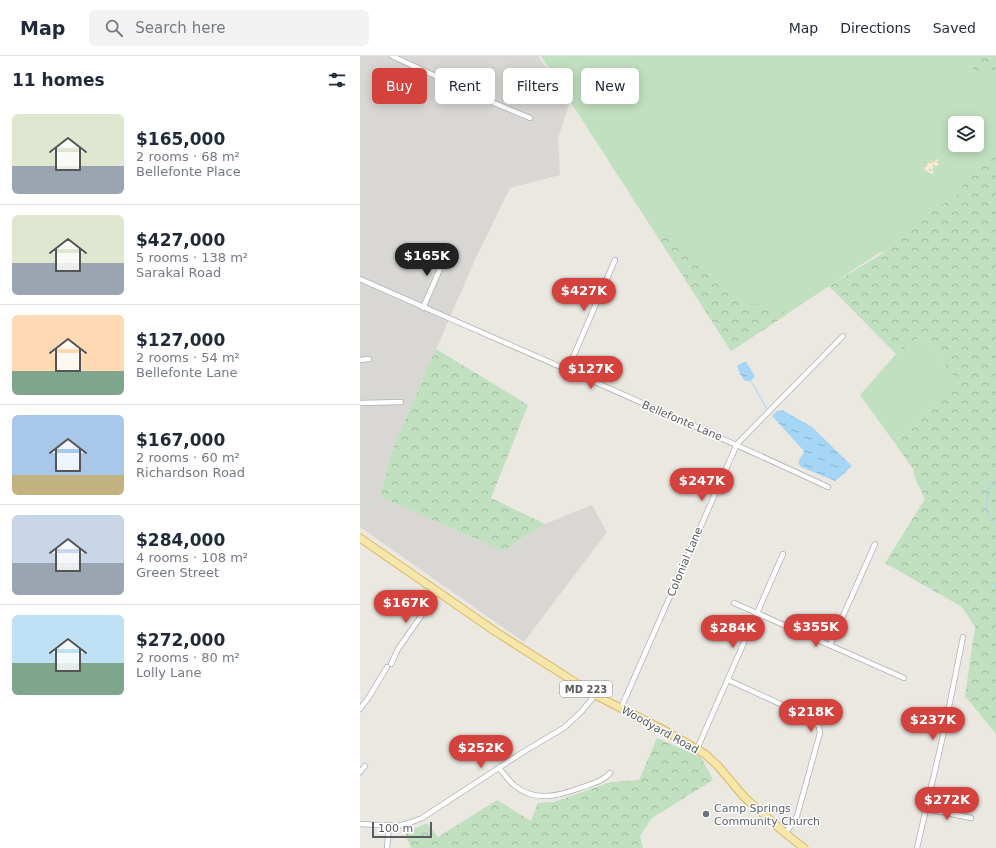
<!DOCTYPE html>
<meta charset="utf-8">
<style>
body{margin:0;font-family:"DejaVu Sans",sans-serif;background:#f2f2f3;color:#1f2937;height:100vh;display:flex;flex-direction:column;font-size:15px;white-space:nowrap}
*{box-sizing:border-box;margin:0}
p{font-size:13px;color:#747a83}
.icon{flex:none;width:22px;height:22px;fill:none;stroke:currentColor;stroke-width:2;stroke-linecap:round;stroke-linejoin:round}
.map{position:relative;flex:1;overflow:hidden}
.drawer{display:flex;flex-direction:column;background:#fff;width:360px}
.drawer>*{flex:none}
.banner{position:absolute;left:12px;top:12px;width:380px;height:36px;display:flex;gap:8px}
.controls{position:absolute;left:588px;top:60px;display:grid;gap:8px}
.controls a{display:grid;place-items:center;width:36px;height:36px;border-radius:6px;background:#fff;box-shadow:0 2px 10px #0003;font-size:20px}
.scale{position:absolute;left:12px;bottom:10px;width:60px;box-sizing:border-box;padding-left:4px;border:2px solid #595c60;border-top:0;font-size:11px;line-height:14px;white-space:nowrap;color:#595c60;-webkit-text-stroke:3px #fff;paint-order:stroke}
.price{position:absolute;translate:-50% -34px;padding:0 9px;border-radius:14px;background:#d4423d;color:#fff;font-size:13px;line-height:26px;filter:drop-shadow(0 1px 2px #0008)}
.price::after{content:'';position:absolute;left:50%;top:24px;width:12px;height:9px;margin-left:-6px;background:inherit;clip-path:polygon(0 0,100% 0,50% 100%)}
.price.current{background:#222;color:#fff}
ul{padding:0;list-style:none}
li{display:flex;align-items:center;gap:12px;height:100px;padding:0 12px}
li+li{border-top:1px solid #e0e1e3}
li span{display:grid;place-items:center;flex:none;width:112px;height:80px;border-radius:6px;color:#555}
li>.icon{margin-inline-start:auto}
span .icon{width:48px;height:48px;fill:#fffc;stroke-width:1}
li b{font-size:17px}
h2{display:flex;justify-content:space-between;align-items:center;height:48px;padding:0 12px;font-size:17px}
.tag{padding:0 14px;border-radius:6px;background:#fff;box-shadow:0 2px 10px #0003;font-size:14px;line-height:36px}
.tag.current{background:#d4423d;color:#fff}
header{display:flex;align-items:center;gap:24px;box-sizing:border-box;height:56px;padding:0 20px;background:#fff;border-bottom:1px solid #e0e1e3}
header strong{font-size:19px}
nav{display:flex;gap:22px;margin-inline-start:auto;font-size:14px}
.search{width:280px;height:36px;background:#f2f2f3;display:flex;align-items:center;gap:10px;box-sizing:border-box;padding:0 14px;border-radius:6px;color:#747a83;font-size:15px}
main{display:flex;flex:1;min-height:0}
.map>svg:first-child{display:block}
.industrial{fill:#d9d7d3}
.green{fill:#c1e0bf;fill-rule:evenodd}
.forest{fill:url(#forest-crowns)}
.sand{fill:url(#sand-dots)}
.water{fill:url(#water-ripples)}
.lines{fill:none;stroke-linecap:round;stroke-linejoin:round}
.stream{stroke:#a6d6f5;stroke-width:1}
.street-casing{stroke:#aeb1b5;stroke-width:6}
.primary-casing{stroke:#e0b864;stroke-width:9}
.street{stroke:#fff;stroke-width:4.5}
.primary{stroke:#f5e6ab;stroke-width:7}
.worship-dot{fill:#6b7280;stroke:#fff;stroke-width:1.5}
.labels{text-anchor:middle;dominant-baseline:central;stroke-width:3;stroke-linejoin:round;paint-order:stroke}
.shield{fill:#fff;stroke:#8b8d90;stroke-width:1}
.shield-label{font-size:10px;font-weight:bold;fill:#595c60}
.street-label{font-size:11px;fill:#595c60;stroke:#fff}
.worship-label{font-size:11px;fill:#5b616d;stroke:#fff;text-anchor:start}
</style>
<header>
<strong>Map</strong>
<div class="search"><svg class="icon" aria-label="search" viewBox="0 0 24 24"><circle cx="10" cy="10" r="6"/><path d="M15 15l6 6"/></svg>Search here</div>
<nav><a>Map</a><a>Directions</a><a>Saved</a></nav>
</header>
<main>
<section class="drawer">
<h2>11 homes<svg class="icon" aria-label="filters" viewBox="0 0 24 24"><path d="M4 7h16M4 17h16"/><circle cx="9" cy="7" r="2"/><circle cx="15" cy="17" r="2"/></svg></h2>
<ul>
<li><span style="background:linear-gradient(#dfe7d0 65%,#9aa5b1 0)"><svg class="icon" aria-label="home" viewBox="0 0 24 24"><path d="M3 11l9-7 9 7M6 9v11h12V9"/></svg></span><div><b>$165,000</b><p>2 rooms · 68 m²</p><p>Bellefonte Place</p></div></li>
<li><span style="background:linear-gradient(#dfe7d0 60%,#9aa5b1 0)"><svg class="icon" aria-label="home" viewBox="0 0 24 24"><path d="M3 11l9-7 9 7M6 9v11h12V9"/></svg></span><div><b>$427,000</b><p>5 rooms · 138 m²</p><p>Sarakal Road</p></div></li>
<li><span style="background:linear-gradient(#ffd9b3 70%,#7fa58c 0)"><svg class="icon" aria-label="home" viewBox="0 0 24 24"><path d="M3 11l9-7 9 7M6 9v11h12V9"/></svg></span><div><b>$127,000</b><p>2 rooms · 54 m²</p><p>Bellefonte Lane</p></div></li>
<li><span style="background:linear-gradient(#a9c7e8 75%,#c2b280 0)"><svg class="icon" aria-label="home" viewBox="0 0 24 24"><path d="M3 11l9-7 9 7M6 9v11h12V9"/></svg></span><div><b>$167,000</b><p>2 rooms · 60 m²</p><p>Richardson Road</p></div></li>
<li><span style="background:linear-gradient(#c9d6e8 60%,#9aa5b1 0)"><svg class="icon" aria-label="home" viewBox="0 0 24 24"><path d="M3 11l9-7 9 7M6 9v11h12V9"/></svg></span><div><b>$284,000</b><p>4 rooms · 108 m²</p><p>Green Street</p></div></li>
<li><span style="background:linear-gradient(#bfe0f5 60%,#7fa58c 0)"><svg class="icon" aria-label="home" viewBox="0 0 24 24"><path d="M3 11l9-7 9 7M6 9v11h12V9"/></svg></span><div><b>$272,000</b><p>2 rooms · 80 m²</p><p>Lolly Lane</p></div></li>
</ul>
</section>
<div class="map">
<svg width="636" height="792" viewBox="0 0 636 792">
<defs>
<pattern id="forest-crowns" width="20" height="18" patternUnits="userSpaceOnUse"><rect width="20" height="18" fill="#c1e0bf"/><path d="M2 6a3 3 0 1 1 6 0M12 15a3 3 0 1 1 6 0" fill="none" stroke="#a0b99f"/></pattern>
<pattern id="sand-dots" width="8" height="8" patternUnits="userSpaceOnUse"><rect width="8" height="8" fill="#f5ebd1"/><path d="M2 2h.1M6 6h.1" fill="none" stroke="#c9c2ad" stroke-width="1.8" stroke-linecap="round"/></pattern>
<pattern id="water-ripples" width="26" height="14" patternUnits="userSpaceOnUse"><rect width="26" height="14" fill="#a6d6f5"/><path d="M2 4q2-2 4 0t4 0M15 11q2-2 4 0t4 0" fill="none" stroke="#8ab1ca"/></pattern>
</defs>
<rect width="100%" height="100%" fill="#eae8e1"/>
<polygon class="industrial" points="0,0 178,0 210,46 198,82 200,119 150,132 115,204 33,392 20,441 143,495 185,468 232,449 247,476 164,586 0,471"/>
<g class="green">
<path d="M181 0H636V120L525 196 519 197 371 295ZM595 67H617V89H595Z"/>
<polygon points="563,278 599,326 534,386 500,339 536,298"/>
</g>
<g class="forest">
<path d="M610 0H636V12L621 21C612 16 611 9 610 0Z"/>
<polygon points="636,98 636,678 605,640 615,571 602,551 525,507 565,443 555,422 553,413 534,386 598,326 563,278 536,298 469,230 525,196 529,183 597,139 609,120 630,101"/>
<polygon points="301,177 393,249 407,246 422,254 426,259 371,295 297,178"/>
<polygon points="76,293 168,349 131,442 185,468 143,495 20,441 33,392"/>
<polygon points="297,682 341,701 353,724 292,762 280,780 283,792 51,792 45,777 67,767 78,781 137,744 171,765 178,747 194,746 251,726 279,724"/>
</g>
<polygon class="sand" points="577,103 579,105 578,109 572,113 574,117 571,118 564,113 570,104 572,105 571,108"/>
<g class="water">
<polygon points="383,306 386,306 395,320 391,325 385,325 380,318 377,310"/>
<path d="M422 354 452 371 492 410 479 422 475 425 441 411C435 404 443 401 444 395L412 360 417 355Z"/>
</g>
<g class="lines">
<g class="stream">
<polyline points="391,325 407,353"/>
<path d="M636 430 632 426 629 428C630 436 628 440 626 447 625 456 631 464 636 470"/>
<polyline points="636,527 635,528 636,535"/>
</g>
<defs>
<g id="street">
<polyline points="32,0 134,47 170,62"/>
<path d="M0 223C156 292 314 359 468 431"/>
<polyline points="63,252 87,197"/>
<polyline points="0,304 9,303"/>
<polyline points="207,315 255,204"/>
<polyline points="0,347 41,346"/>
<polyline points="374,547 544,622"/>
<polyline points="470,589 515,488"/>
<polyline points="31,608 38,593 66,553 76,535"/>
<polyline points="368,624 453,663 459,671 460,677 437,760 434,766 425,777"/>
<polyline points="261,652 377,388 483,280"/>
<polyline points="0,653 9,641 27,611"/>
<polyline points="337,693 423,498"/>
<path d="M139 712C144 718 149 725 155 730 175 746 198 740 220 732 231 728 242 726 250 717"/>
<polyline points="0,716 5,710"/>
<polyline points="567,753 611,762"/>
<polyline points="0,768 38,770 52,766 62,762 160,698 205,671 222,655 235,639"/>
<polyline points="27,792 29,769"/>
<polyline points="557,792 585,671 603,581"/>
</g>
<polyline id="primary" points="0,482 136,576 207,621 235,639 304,674 345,698 358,710 385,742 425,777 444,792"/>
</defs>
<use href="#street" class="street-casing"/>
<use href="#primary" class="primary-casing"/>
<use href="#street" class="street"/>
<use href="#primary" class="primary"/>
</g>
<circle class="worship-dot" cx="346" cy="758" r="4"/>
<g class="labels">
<rect class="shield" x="200" y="625" width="52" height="16" rx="3"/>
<g class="shield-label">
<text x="226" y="633">MD 223</text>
</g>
<g class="street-label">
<text transform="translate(322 365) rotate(23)">Bellefonte Lane</text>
<text transform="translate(325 506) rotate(-67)">Colonial Lane</text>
<text transform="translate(300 674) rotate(29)">Woodyard Road</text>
</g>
<g class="worship-label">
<text x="354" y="752">Camp Springs<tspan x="354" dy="13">Community Church</tspan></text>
</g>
</g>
</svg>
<div class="controls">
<a><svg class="icon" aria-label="layers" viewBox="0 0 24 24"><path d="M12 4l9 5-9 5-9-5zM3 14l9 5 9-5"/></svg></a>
</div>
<div class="scale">100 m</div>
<b class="price current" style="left:67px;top:221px">$165K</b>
<b class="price" style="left:224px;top:256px">$427K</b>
<b class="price" style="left:231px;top:334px">$127K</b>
<b class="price" style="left:342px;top:446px">$247K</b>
<b class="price" style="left:46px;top:568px">$167K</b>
<b class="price" style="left:456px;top:592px">$355K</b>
<b class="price" style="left:373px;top:593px">$284K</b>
<b class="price" style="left:451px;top:677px">$218K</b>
<b class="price" style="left:573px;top:685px">$237K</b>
<b class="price" style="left:121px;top:713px">$252K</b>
<b class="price" style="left:587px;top:765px">$272K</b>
<div class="banner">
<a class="tag current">Buy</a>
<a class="tag">Rent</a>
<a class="tag">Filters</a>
<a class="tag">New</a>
</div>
</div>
</main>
